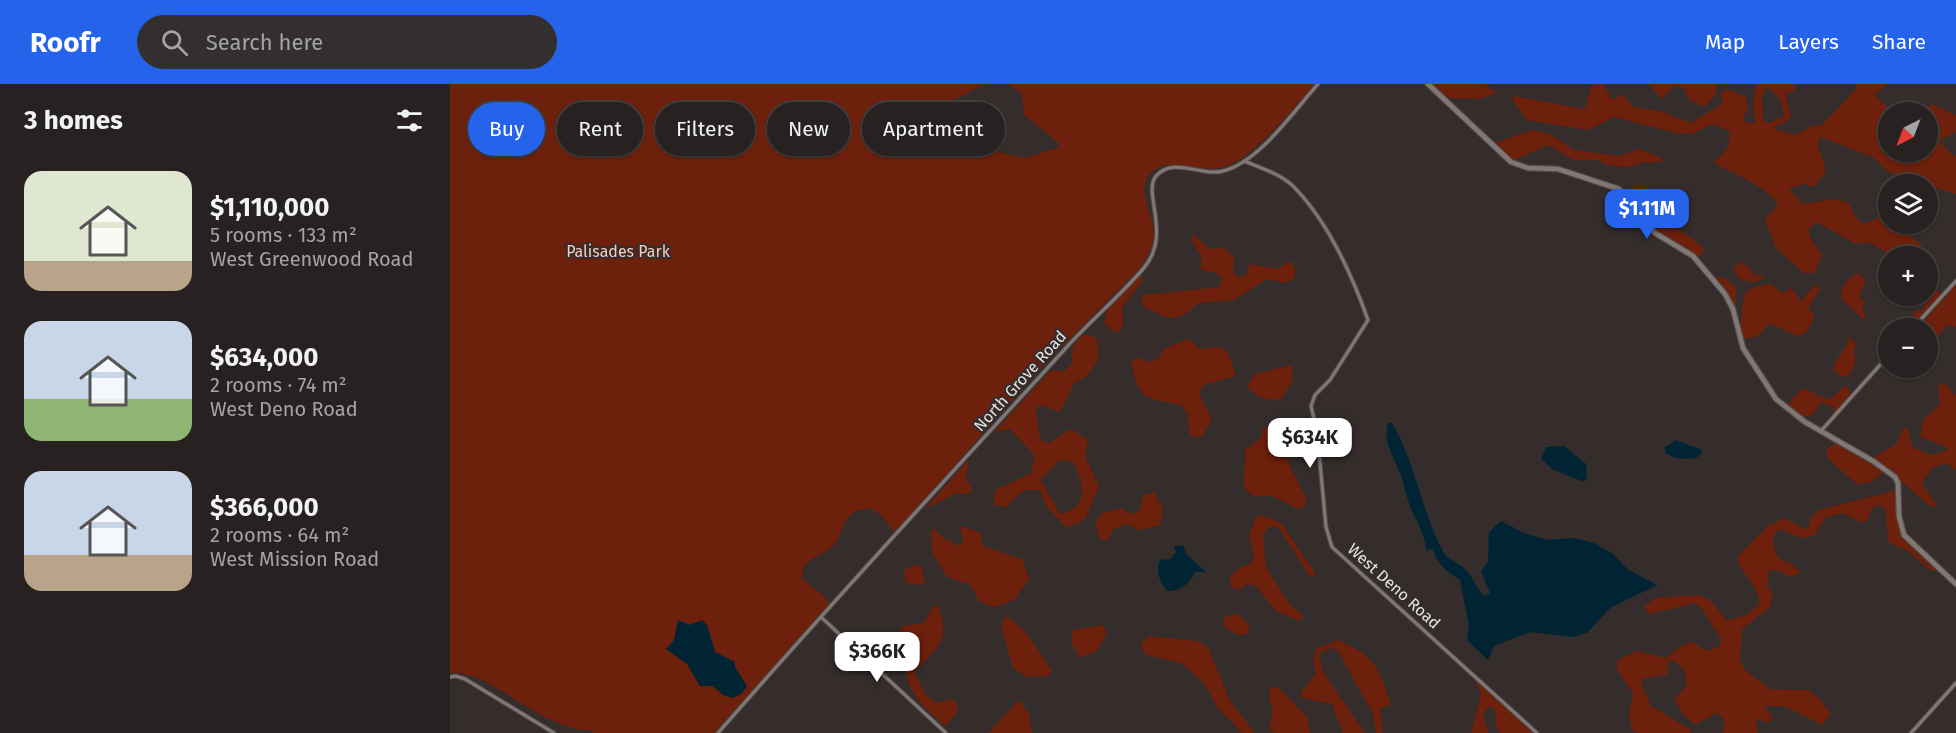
<!DOCTYPE html>
<meta charset="utf-8">
<style>
body{margin:0;font-family:"Fira Sans",sans-serif;background:#332f2e;color:#f1f3f6;height:100vh;display:flex;flex-direction:column;font-size:22px;white-space:nowrap}
*{box-sizing:border-box;margin:0}
p{font-size:20px;color:#a4a4a5}
.icon{flex:none;width:33px;height:33px;fill:none;stroke:currentColor;stroke-width:2;stroke-linecap:round;stroke-linejoin:round}
.map{position:relative;flex:1;overflow:hidden}
.drawer{display:flex;flex-direction:column;background:#272221;width:450px}
.drawer>*{flex:none}
.guide{position:absolute;left:18px;top:18px;width:570px;height:54px;display:flex;gap:12px}
.needle{width:39px;rotate:222deg}
.fabs{position:absolute;left:1428px;top:18px;display:grid;gap:12px}
.fabs a{display:grid;place-items:center;width:60px;height:60px;border-radius:50%;background:#272221;box-shadow:0 2px 4px #0004,0 0 0 2px #433f3f;font-size:30px}
.price{position:absolute;translate:-50% -51px;padding:0 14px;border-radius:12px;background:#fff;color:#222;font-size:20px;line-height:39px;filter:drop-shadow(0 2px 3px #0008)}
.price::after{content:'';position:absolute;left:50%;top:36px;width:18px;height:14px;margin-left:-9px;background:inherit;clip-path:polygon(0 0,100% 0,50% 100%)}
.price.active{background:#2563eb;color:#fff}
ul{padding:0;list-style:none}
li{display:flex;align-items:center;gap:18px;height:150px;padding:0 24px}
li span{display:grid;place-items:center;flex:none;width:168px;height:120px;border-radius:18px;color:#555}
li>.icon{margin-inline-start:auto}
span .icon{width:72px;height:72px;fill:#fffc;stroke-width:1}
li b{font-size:26px}
h2{display:flex;justify-content:space-between;align-items:center;height:72px;padding:0 24px;font-size:26px}
.tag{padding:0 21px;border-radius:27px;background:#272221;box-shadow:0 2px 4px #0004,0 0 0 2px #433f3f;font-size:21px;line-height:54px}
.tag.active{background:#2563eb;color:#fff}
header{display:flex;align-items:center;gap:36px;box-sizing:border-box;height:84px;padding:0 30px;background:#2563eb;color:#fff}
header strong{font-size:28px}
nav{display:flex;gap:33px;margin-inline-start:auto;font-size:21px}
.search{width:420px;height:54px;background:#332f2e;display:flex;align-items:center;gap:15px;box-sizing:border-box;padding:0 21px;border-radius:33px;color:#a4a4a5;font-size:22px}
main{display:flex;flex:1;min-height:0}
.map>svg:first-child{display:block}
.green{fill:#6d200b;fill-rule:evenodd}
.water{fill:#002433}
.lines{fill:none;stroke-linecap:round;stroke-linejoin:round}
.street-casing{stroke:#514b4a;stroke-width:5}
.secondary-casing{stroke:#514b4a;stroke-width:7}
.street{stroke:#817876;stroke-width:3}
.secondary{stroke:#817876;stroke-width:4.5}
.labels{text-anchor:middle;dominant-baseline:central;stroke-width:4.5;stroke-linejoin:round;paint-order:stroke}
.park-label{font-size:16px;fill:#fecbbd;stroke:#342d2c}
.street-label{font-size:16px;fill:#e8e3e2;stroke:#342d2c}
</style>
<header>
<strong>Roofr</strong>
<div class="search"><svg class="icon" aria-label="search" viewBox="0 0 24 24"><circle cx="10" cy="10" r="6"/><path d="M15 15l6 6"/></svg>Search here</div>
<nav><a>Map</a><a>Layers</a><a>Share</a></nav>
</header>
<main>
<section class="drawer">
<h2>3 homes<svg class="icon" aria-label="filters" viewBox="0 0 24 24"><path d="M4 7h16M4 17h16"/><circle cx="9" cy="7" r="2"/><circle cx="15" cy="17" r="2"/></svg></h2>
<ul>
<li><span style="background:linear-gradient(#dfe7d0 75%,#b9a48a 0)"><svg class="icon" aria-label="home" viewBox="0 0 24 24"><path d="M3 11l9-7 9 7M6 9v11h12V9"/></svg></span><div><b>$1,110,000</b><p>5 rooms · 133 m²</p><p>West Greenwood Road</p></div></li>
<li><span style="background:linear-gradient(#c9d6e8 65%,#8fb573 0)"><svg class="icon" aria-label="home" viewBox="0 0 24 24"><path d="M3 11l9-7 9 7M6 9v11h12V9"/></svg></span><div><b>$634,000</b><p>2 rooms · 74 m²</p><p>West Deno Road</p></div></li>
<li><span style="background:linear-gradient(#c9d6e8 70%,#b9a48a 0)"><svg class="icon" aria-label="home" viewBox="0 0 24 24"><path d="M3 11l9-7 9 7M6 9v11h12V9"/></svg></span><div><b>$366,000</b><p>2 rooms · 64 m²</p><p>West Mission Road</p></div></li>
</ul>
</section>
<div class="map">
<svg width="1506" height="649" viewBox="0 0 1506 649">
<rect width="100%" height="100%" fill="#342d2c"/>
<g class="green">
<path d="M0 0H535L496 20 487 30C488 42 502 69 517 70 526 70 535 67 545 68 555 69 569 74 578 73 588 71 595 66 605 65L610 60 574 31 572 10 557 0H865C843 24 802 78 770 84 749 89 717 71 700 90 685 107 705 134 704 152 703 165 696 175 689 185L593 282 445 448C434 437 435 432 420 424 414 425 406 426 402 430 390 438 393 453 383 462 371 473 350 475 352 495L374 512 379 520 264 649H143L142 646C93 649 41 585 0 589ZM252 536 257 541 265 568 285 578V583L297 602 291 610 273 611 263 602H250L237 580 216 565 225 556 227 541 232 537 240 541Z"/>
<polygon points="982,0 1035,0 1046,9 1031,15 995,14"/>
<path d="M1147 0H1153L1162 16 1173 10 1183 23 1211 27 1241 39 1273 19 1270 11 1276 5 1296 13 1298 24 1292 37 1305 40 1303 17 1307 0H1344L1345 7 1335 10 1341 32 1336 38 1322 44 1345 51 1363 41 1371 42 1407 4 1404 0H1438L1424 11 1443 28H1438V68H1478V28H1472L1481 20 1506 31V48L1489 57 1503 72 1506 71V110L1437 87 1423 73 1370 53 1368 60 1376 87 1365 102 1360 103 1356 99 1339 105 1353 120 1386 115 1399 119 1406 134 1415 140 1429 133C1444 143 1479 157 1479 179L1478 172 1456 170 1438 172V179L1436 168 1418 158 1406 160 1367 138 1359 145 1360 153 1372 171 1365 189H1354L1326 164 1315 135 1328 121C1319 105 1286 89 1268 82L1264 77C1275 70 1282 60 1279 47L1263 40 1241 50 1225 49 1164 33 1138 46 1077 36 1063 17V12L1135 25 1141 3ZM1316 4C1328 9 1333 19 1334 32L1319 39 1313 37C1315 23 1308 17 1316 4Z"/>
<polygon points="1198,0 1268,0 1265,12 1254,23 1239,16 1233,4 1224,2 1212,15"/>
<polygon points="1083,46 1100,50 1124,66 1170,72 1189,65 1212,74 1212,78 1190,79 1180,83 1156,81 1148,76 1123,76 1098,61 1062,77 1044,59"/>
<path d="M1186 101 1196 104C1203 138 1233 143 1254 165L1249 174C1236 163 1221 158 1208 148 1195 139 1187 123 1178 111Z"/>
<path d="M743 150 760 165 774 164 784 174 783 189 789 193 796 192 800 180 826 185 841 177 846 187 843 195 836 199 817 195 784 216 749 219C725 241 720 236 693 222L692 211 770 203 772 193 766 189 751 186V172L741 155Z"/>
<polygon points="1289,178 1299,183 1304,191 1314,192 1313,195 1304,198 1291,196 1283,185"/>
<path d="M1407 189 1416 196 1409 212 1415 218 1412 226 1416 233 1413 235 1392 216C1390 203 1396 196 1407 189Z"/>
<polygon points="691,191 693,196 672,224 673,244 666,249 654,239 657,226"/>
<polygon points="1268,192 1278,196 1286,204 1286,228 1283,219 1266,195"/>
<polygon points="1478,198 1492,210 1466,239 1463,236 1464,227 1471,227 1479,216"/>
<path d="M1321 200 1332 209 1341 204 1351 217 1366 200 1370 205 1358 225 1365 232 1356 249 1347 252 1319 239C1312 249 1302 260 1289 251 1288 243 1291 239 1292 231 1293 205 1296 203 1321 200Z"/>
<polygon points="1506,201 1506,243 1498,241 1478,262 1478,244 1467,244"/>
<path d="M633 250 647 254 648 276 636 293 624 299 610 328 590 321 586 325 590 356 599 359 621 345 638 356 635 372 649 403 635 435 617 444 596 422 590 406H574L556 423 544 421 545 406 582 389 584 371 560 345 544 348 601 286 615 287 622 279 623 262ZM609 376 623 378C633 399 641 423 610 430L591 396Z"/>
<path d="M1400 253 1406 261 1403 269 1406 274 1403 285 1397 293 1390 292 1383 284C1387 272 1396 266 1400 253Z"/>
<path d="M739 255 750 265 771 263 778 269 786 292 754 301 749 309 762 335 753 351 745 354 739 350 738 330 732 322C695 312 688 318 681 277L688 274 700 278 708 275 715 264Z"/>
<path d="M842 281 843 296 831 315C817 317 807 314 797 303L804 290Z"/>
<path d="M1490 300H1495L1506 312V386L1497 379 1482 384 1472 399 1485 419 1486 423H1482C1461 408 1444 389 1423 374L1447 359 1453 344 1458 345 1462 363 1481 371 1498 366 1497 363 1470 353 1474 335 1490 320 1488 304Z"/>
<polygon points="1396,301 1401,310 1384,329 1383,323 1371,318 1362,331 1352,333 1336,322 1352,304 1379,316"/>
<polygon points="813,343 831,343 840,383 856,414 854,423 847,425 823,412 803,412 794,404 795,366 810,355"/>
<polygon points="1386,359 1434,388 1419,399 1407,400 1378,375 1376,366"/>
<polygon points="519,375 516,395 522,404 519,410 507,409 475,425"/>
<path d="M1447 406C1447 457 1451 452 1487 486L1481 487 1458 467 1438 458 1436 426 1430 421 1421 425 1418 436 1412 439 1393 429 1376 433 1364 452 1351 454 1330 445 1323 452C1325 488 1340 470 1350 489L1340 493 1328 486 1319 487 1317 500 1322 510 1321 522 1292 545 1290 576 1295 586 1320 605 1358 606 1369 614 1381 630 1372 641 1334 622H1314L1323 634 1317 639 1308 634 1306 641 1308 649H1273L1275 636 1266 629 1245 641 1231 628 1225 615 1237 600 1233 584 1222 576 1218 579 1217 591 1194 594 1191 598 1201 622 1241 646V649H1188L1182 646 1179 632 1183 609 1167 586V576L1187 567 1215 574 1233 561 1243 558 1256 567 1269 563 1271 555 1253 526 1245 519 1199 530 1194 523 1205 514 1248 511 1259 515 1277 537 1296 531 1309 521C1311 503 1290 490 1287 473L1318 442 1335 434 1354 445 1360 441V434L1369 426Z"/>
<polygon points="704,408 712,422 711,441 689,446 677,440 663,445 658,456 650,455 645,441 651,430 671,424 680,430 689,427 694,411"/>
<polygon points="812,431 831,439 865,489 864,493 860,493 829,444 819,442 813,451 816,483 840,521 854,532 850,537 826,527 806,502 797,500 789,506 781,503 779,495 787,485 800,480 804,472 799,451 805,435"/>
<polygon points="510,442 530,448 533,462 572,475 579,495 564,516 544,523 529,517 521,501 497,493 482,468 481,446 484,445 495,455 510,462 513,459"/>
<polygon points="468,480 473,486 474,501 455,499 454,486"/>
<path d="M483 522H488C502 559 487 562 465 588L476 612 488 619 503 615 507 619V629L495 642C470 620 458 610 453 575L444 571 423 578 415 570 447 559 452 542 474 539Z"/>
<polygon points="788,530 800,542 797,550 788,551 773,542 774,533"/>
<path d="M555 532C576 542 589 568 602 587L598 592 577 593 563 584 551 542Z"/>
<polygon points="653,541 657,549 647,567 630,574 621,558 623,546"/>
<polygon points="698,552 748,557 758,563 780,617 805,649 792,649 768,624 754,599 731,579 696,571 691,561"/>
<path d="M888 556C927 574 927 581 941 620L930 625 933 649H926L923 630 887 565 880 564 869 570 873 588 915 649H893L882 620 852 614 851 609 866 589 863 577 866 565Z"/>
<polygon points="1022,592 1083,649 1050,649 1045,640 1046,627 1040,622 1033,629 1038,649 1021,649 1031,609"/>
<polygon points="828,603 857,633 860,649 824,649 820,645 823,623 819,616 820,604"/>
<polygon points="569,616 579,630 582,649 538,649"/>
</g>
<g class="water">
<path d="M938 339H942C966 379 971 428 994 469 998 476 1010 479 1016 486 1024 494 1026 505 1035 512L1040 509 1031 488 1038 477 1039 448 1051 437 1074 449 1098 456 1124 454 1144 459 1163 470 1177 485 1207 501 1160 524 1137 549 1123 553 1080 548 1044 562 1038 576 1017 556 1019 542 1010 496C998 488 986 480 983 465L976 466C975 449 966 437 960 422 956 411 954 398 949 387 942 369 933 359 938 339Z"/>
<path d="M1226 356 1252 366 1251 370C1245 378 1224 375 1215 369V363Z"/>
<polygon points="1114,362 1136,380 1137,394 1134,398 1102,385 1091,375 1096,363"/>
<path d="M733 461 736 470 756 488H745C739 500 731 507 717 507 710 498 705 487 710 476L721 475 726 468 724 462Z"/>
<polygon points="228,536 240,541 252,536 257,541 265,568 285,578 285,583 297,602 291,610 282,614 273,611 263,602 250,602 237,580 216,565 224,556"/>
</g>
<g class="lines">
<defs>
<g id="street">
<path d="M794 77C811 84 831 90 844 103 878 138 902 191 918 236L880 296 865 311 861 322 867 347 876 443 882 463 1087 649"/>
<polyline points="1463,244 1506,197"/>
<polyline points="1371,347 1438,272"/>
<polyline points="372,534 496,649"/>
<polyline points="0,593 6,592 15,595 104,649"/>
<path d="M268 649C381 519 499 392 615 265 640 237 669 213 693 185 723 151 692 109 706 92 724 72 751 93 773 87 808 79 844 27 868 0"/>
<polyline points="1461,649 1506,599"/>
</g>
<polyline id="secondary" points="978,0 1061,78 1078,84 1108,85 1169,105 1205,149 1243,172 1275,210 1283,225 1293,264 1326,315 1355,338 1423,377 1445,393 1448,399 1449,432 1454,451 1506,500"/>
</defs>
<use href="#street" class="street-casing"/>
<use href="#secondary" class="secondary-casing"/>
<use href="#street" class="street"/>
<use href="#secondary" class="secondary"/>
</g>
<g class="labels">
<g class="park-label">
<text x="168" y="167">Palisades Park</text>
</g>
<g class="street-label">
<text transform="translate(570 297) rotate(-48)">North Grove Road</text>
<text transform="translate(944 502) rotate(42)">West Deno Road</text>
</g>
</g>
</svg>
<div class="fabs">
<a><svg class="needle" viewBox="-14 -14 28 28"><path d="M0-13l5 13h-10z" fill="#e53935"/><path d="M0 13l5-13h-10z" fill="#a4a4a5"/></svg></a>
<a><svg class="icon" aria-label="layers" viewBox="0 0 24 24"><path d="M12 4l9 5-9 5-9-5zM3 14l9 5 9-5"/></svg></a>
<a>+</a>
<a>−</a>
</div>
<b class="price active" style="left:1197px;top:156px">$1.11M</b>
<b class="price" style="left:860px;top:385px">$634K</b>
<b class="price" style="left:427px;top:599px">$366K</b>
<div class="guide">
<a class="tag active">Buy</a>
<a class="tag">Rent</a>
<a class="tag">Filters</a>
<a class="tag">New</a>
<a class="tag">Apartment</a>
</div>
</div>
</main>
